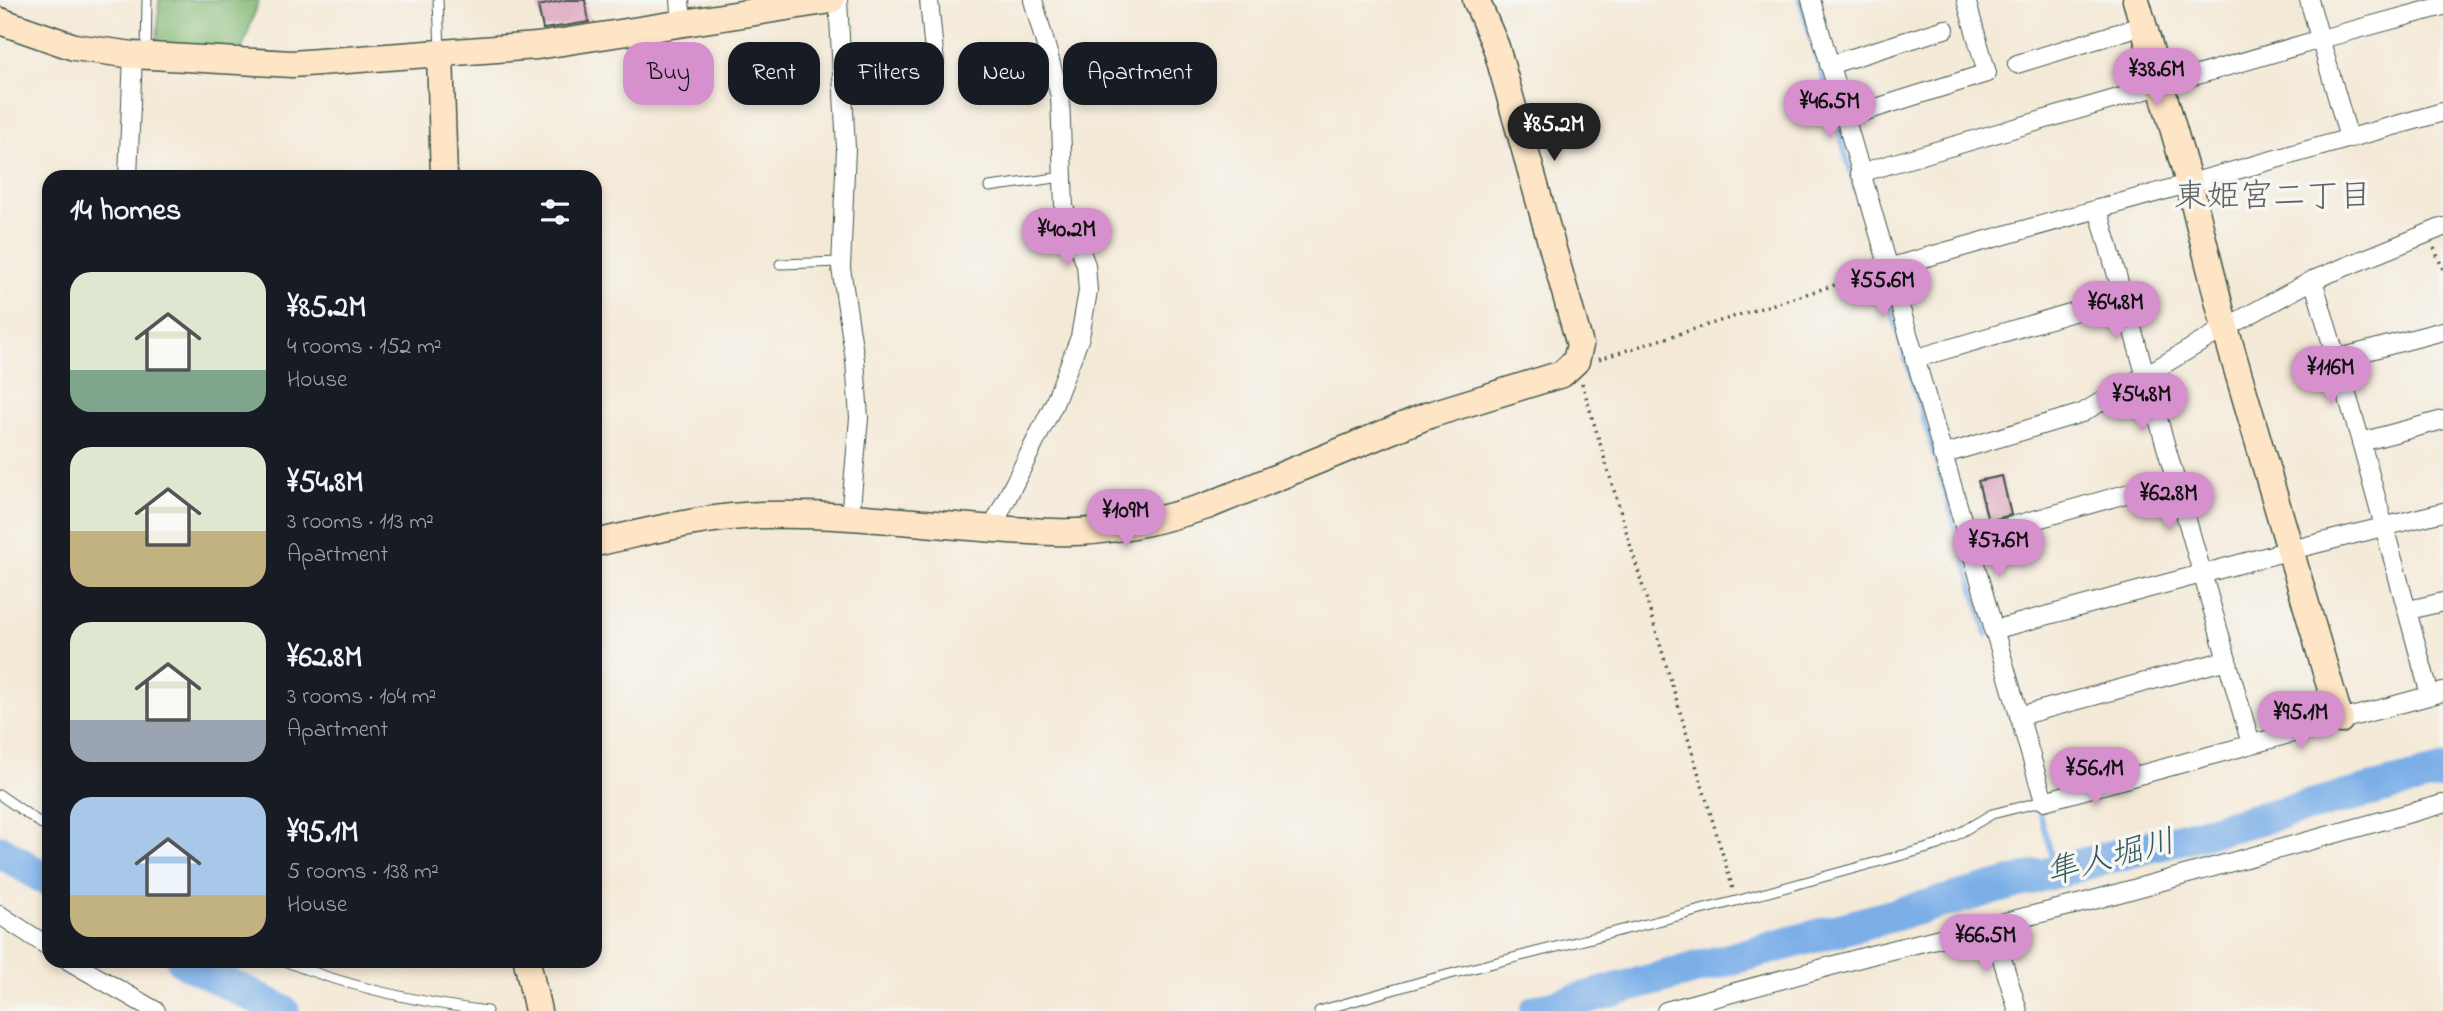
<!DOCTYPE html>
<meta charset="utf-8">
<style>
body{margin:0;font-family:"Indie Flower","Klee One",sans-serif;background:#20242c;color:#f1f3f6;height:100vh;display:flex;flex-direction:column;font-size:26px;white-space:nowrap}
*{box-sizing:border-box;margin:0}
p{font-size:23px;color:#9ea1a6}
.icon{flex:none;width:38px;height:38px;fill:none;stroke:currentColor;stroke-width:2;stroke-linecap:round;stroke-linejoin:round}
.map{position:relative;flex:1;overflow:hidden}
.side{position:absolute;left:42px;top:170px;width:560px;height:798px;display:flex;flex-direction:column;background:#171b24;border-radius:21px;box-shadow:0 4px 10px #0003}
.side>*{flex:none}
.guide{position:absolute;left:623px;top:42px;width:665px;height:63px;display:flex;gap:14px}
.price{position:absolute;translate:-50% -60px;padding:0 16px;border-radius:24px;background:#d690ce;color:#111;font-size:23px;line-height:46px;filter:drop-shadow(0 2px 4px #0008)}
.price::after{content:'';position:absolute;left:50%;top:42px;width:21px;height:16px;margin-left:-10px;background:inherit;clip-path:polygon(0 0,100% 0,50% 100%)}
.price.active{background:#222;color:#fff}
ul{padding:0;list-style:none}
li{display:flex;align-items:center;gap:21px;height:175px;padding:0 28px}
li span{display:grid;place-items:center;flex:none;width:196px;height:140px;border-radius:21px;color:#555}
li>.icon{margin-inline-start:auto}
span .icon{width:84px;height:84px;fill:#fffc;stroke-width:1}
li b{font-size:30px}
h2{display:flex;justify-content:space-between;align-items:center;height:84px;padding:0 28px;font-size:30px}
.chip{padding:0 24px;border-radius:21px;background:#171b24;box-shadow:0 4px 10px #0003;font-size:24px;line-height:63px}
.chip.active{background:#d690ce;color:#111}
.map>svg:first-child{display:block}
.forest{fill:#85ba76;stroke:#527c55;stroke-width:2}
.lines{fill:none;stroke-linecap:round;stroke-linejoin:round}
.stream{stroke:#7bafe8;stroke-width:5}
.river{stroke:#7bafe8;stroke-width:33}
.building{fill:#dea4be}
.lane-casing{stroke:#3f574c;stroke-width:11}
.street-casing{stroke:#3f574c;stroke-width:20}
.secondary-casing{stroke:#3f574c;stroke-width:29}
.path{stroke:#3f574c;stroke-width:3.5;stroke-dasharray:2 5;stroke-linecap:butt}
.lane{stroke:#fff;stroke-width:9}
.street{stroke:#fff;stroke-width:18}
.secondary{stroke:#fee5c5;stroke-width:26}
.labels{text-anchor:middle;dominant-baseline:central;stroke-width:7;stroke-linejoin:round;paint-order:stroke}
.neighbourhood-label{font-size:33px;fill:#626164;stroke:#f6f6f2}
.water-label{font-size:33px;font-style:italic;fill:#365a61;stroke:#f6f6f2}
</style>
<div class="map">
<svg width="2443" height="1011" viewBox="0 0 2443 1011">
<rect width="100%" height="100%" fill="#f6f6f2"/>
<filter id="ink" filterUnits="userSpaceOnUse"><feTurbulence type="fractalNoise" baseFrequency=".0143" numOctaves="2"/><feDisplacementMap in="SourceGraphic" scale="14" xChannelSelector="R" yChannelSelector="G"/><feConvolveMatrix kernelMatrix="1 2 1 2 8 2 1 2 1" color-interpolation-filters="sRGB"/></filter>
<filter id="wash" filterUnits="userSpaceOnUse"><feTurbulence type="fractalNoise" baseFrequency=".00686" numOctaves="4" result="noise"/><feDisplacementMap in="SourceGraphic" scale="28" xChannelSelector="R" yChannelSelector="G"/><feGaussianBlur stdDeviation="1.57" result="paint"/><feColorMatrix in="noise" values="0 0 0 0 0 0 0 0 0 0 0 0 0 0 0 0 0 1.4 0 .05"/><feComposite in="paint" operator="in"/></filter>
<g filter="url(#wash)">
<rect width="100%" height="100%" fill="#f4e9d7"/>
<polygon class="forest" points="159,0 259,0 240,55 157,45"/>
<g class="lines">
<g class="stream">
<polyline points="1800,0 1987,635"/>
<polyline points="2036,802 2057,872"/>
</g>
<g class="river">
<polyline points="0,851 49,881"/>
<polyline points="183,961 283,1011"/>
<polyline points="1536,1011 2155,845 2443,772"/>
</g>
</g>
<g id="blocks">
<g class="building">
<polygon points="566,0 585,0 589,22 543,29 538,6"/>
<polygon points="2002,476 2011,515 1988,521 1978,481"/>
</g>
</g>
</g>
<g filter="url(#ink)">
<use href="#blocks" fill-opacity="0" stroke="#3f574c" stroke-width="2"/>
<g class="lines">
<defs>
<g id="lane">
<polyline points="438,0 440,51"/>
<polyline points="146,54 147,0"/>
<polyline points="989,187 1063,177"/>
<polyline points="780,264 841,262"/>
<polyline points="0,795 49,829"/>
<path d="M284 961C348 987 418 1002 487 1011"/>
<polyline points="1319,1011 1427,980 1736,901 1939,845 1992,814 2044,801"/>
</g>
<g id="street">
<polyline points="680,0 682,22"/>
<polyline points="838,0 846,148 841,268 855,360 859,418 850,518"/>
<polyline points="929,0 935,63"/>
<polyline points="1811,0 2044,801 2443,692"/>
<polyline points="2309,0 2349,138"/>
<polyline points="2017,64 2144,25"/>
<polyline points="1829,65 1945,29"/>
<polyline points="1844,118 1987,73 1966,0"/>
<polyline points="1860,173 2321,39 2443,6"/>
<polyline points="128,177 133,55"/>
<polyline points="2098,209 2251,744"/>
<polyline points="1888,268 2443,112"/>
<polyline points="2313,280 2361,442 2430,695"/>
<polyline points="1914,359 2124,297"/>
<polyline points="2336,359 2443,331"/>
<polyline points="2361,442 2443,420"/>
<polyline points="1942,455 2082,413 2225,328 2313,280 2443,227"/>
<polyline points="992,528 1054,404 1080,337 1088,291 1086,265 1064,207 1060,96 1033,0"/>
<polyline points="1967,539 2175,480"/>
<polyline points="2409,610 2443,602"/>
<polyline points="1993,630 2291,550 2443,512"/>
<polyline points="2019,716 2227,660"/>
<polyline points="0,915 49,947"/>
<polyline points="1992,926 2018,1011"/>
<polyline points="69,961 156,1011"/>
<polyline points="1666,1011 1875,954 2086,902 2443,804"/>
</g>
<g id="secondary">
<polyline points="2136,0 2189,183 2225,328 2340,720"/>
<polyline points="0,21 74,47 133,55 292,64 537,46 831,0"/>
<polyline points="440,54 444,177"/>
<path d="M595 543C650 531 707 516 763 515 861 512 958 530 1055 532 1106 534 1159 521 1207 506L1429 415 1562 374 1576 361 1580 345 1496 47 1476 0"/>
<polyline points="527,961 538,1011"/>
</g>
</defs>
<use href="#lane" class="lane-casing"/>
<use href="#street" class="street-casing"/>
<use href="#secondary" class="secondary-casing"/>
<g class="path">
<polyline points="2434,248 2443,269"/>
<polyline points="1599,359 1873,273"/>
<polyline points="1582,383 1733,889"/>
</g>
<use href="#lane" class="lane"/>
<use href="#street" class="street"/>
<use href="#secondary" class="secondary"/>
</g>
</g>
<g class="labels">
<g class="neighbourhood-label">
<text x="2273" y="198">東姫宮二丁目</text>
</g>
<g class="water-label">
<text transform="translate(2111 859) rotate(-15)">隼人堀川</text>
</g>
</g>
</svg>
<b class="price" style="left:2157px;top:108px">¥38.6M</b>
<b class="price" style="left:1830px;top:140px">¥46.5M</b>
<b class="price active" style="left:1554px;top:163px">¥85.2M</b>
<b class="price" style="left:1067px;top:268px">¥40.2M</b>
<b class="price" style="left:1883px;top:319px">¥55.6M</b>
<b class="price" style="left:2116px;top:341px">¥64.8M</b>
<b class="price" style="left:2331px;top:406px">¥116M</b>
<b class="price" style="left:2142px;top:433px">¥54.8M</b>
<b class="price" style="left:2169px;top:532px">¥62.8M</b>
<b class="price" style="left:1126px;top:549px">¥109M</b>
<b class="price" style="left:1999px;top:579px">¥57.6M</b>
<b class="price" style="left:2301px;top:751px">¥95.1M</b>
<b class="price" style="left:2095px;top:807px">¥56.1M</b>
<b class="price" style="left:1986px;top:974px">¥66.5M</b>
<div class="guide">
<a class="chip active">Buy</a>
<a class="chip">Rent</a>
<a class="chip">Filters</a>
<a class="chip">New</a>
<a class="chip">Apartment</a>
</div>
<section class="side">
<h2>14 homes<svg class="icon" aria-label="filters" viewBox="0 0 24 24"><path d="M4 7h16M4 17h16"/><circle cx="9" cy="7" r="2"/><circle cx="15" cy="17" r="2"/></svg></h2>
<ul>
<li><span style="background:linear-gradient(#dfe7d0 70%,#7fa58c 0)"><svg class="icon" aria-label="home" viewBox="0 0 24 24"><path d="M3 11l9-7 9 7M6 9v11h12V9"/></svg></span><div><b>¥85.2M</b><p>4 rooms · 152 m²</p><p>House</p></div></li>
<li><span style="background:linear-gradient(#dfe7d0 60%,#c2b280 0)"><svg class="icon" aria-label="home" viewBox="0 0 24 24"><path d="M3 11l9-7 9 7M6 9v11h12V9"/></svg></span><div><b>¥54.8M</b><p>3 rooms · 113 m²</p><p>Apartment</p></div></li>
<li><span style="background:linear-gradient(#dfe7d0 70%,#9aa5b1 0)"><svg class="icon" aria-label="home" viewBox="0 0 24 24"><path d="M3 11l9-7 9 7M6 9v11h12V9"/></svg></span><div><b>¥62.8M</b><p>3 rooms · 104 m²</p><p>Apartment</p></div></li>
<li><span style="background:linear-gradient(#a9c7e8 70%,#c2b280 0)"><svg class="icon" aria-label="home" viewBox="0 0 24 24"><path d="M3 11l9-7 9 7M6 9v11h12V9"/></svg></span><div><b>¥95.1M</b><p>5 rooms · 138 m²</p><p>House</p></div></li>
</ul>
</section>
</div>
